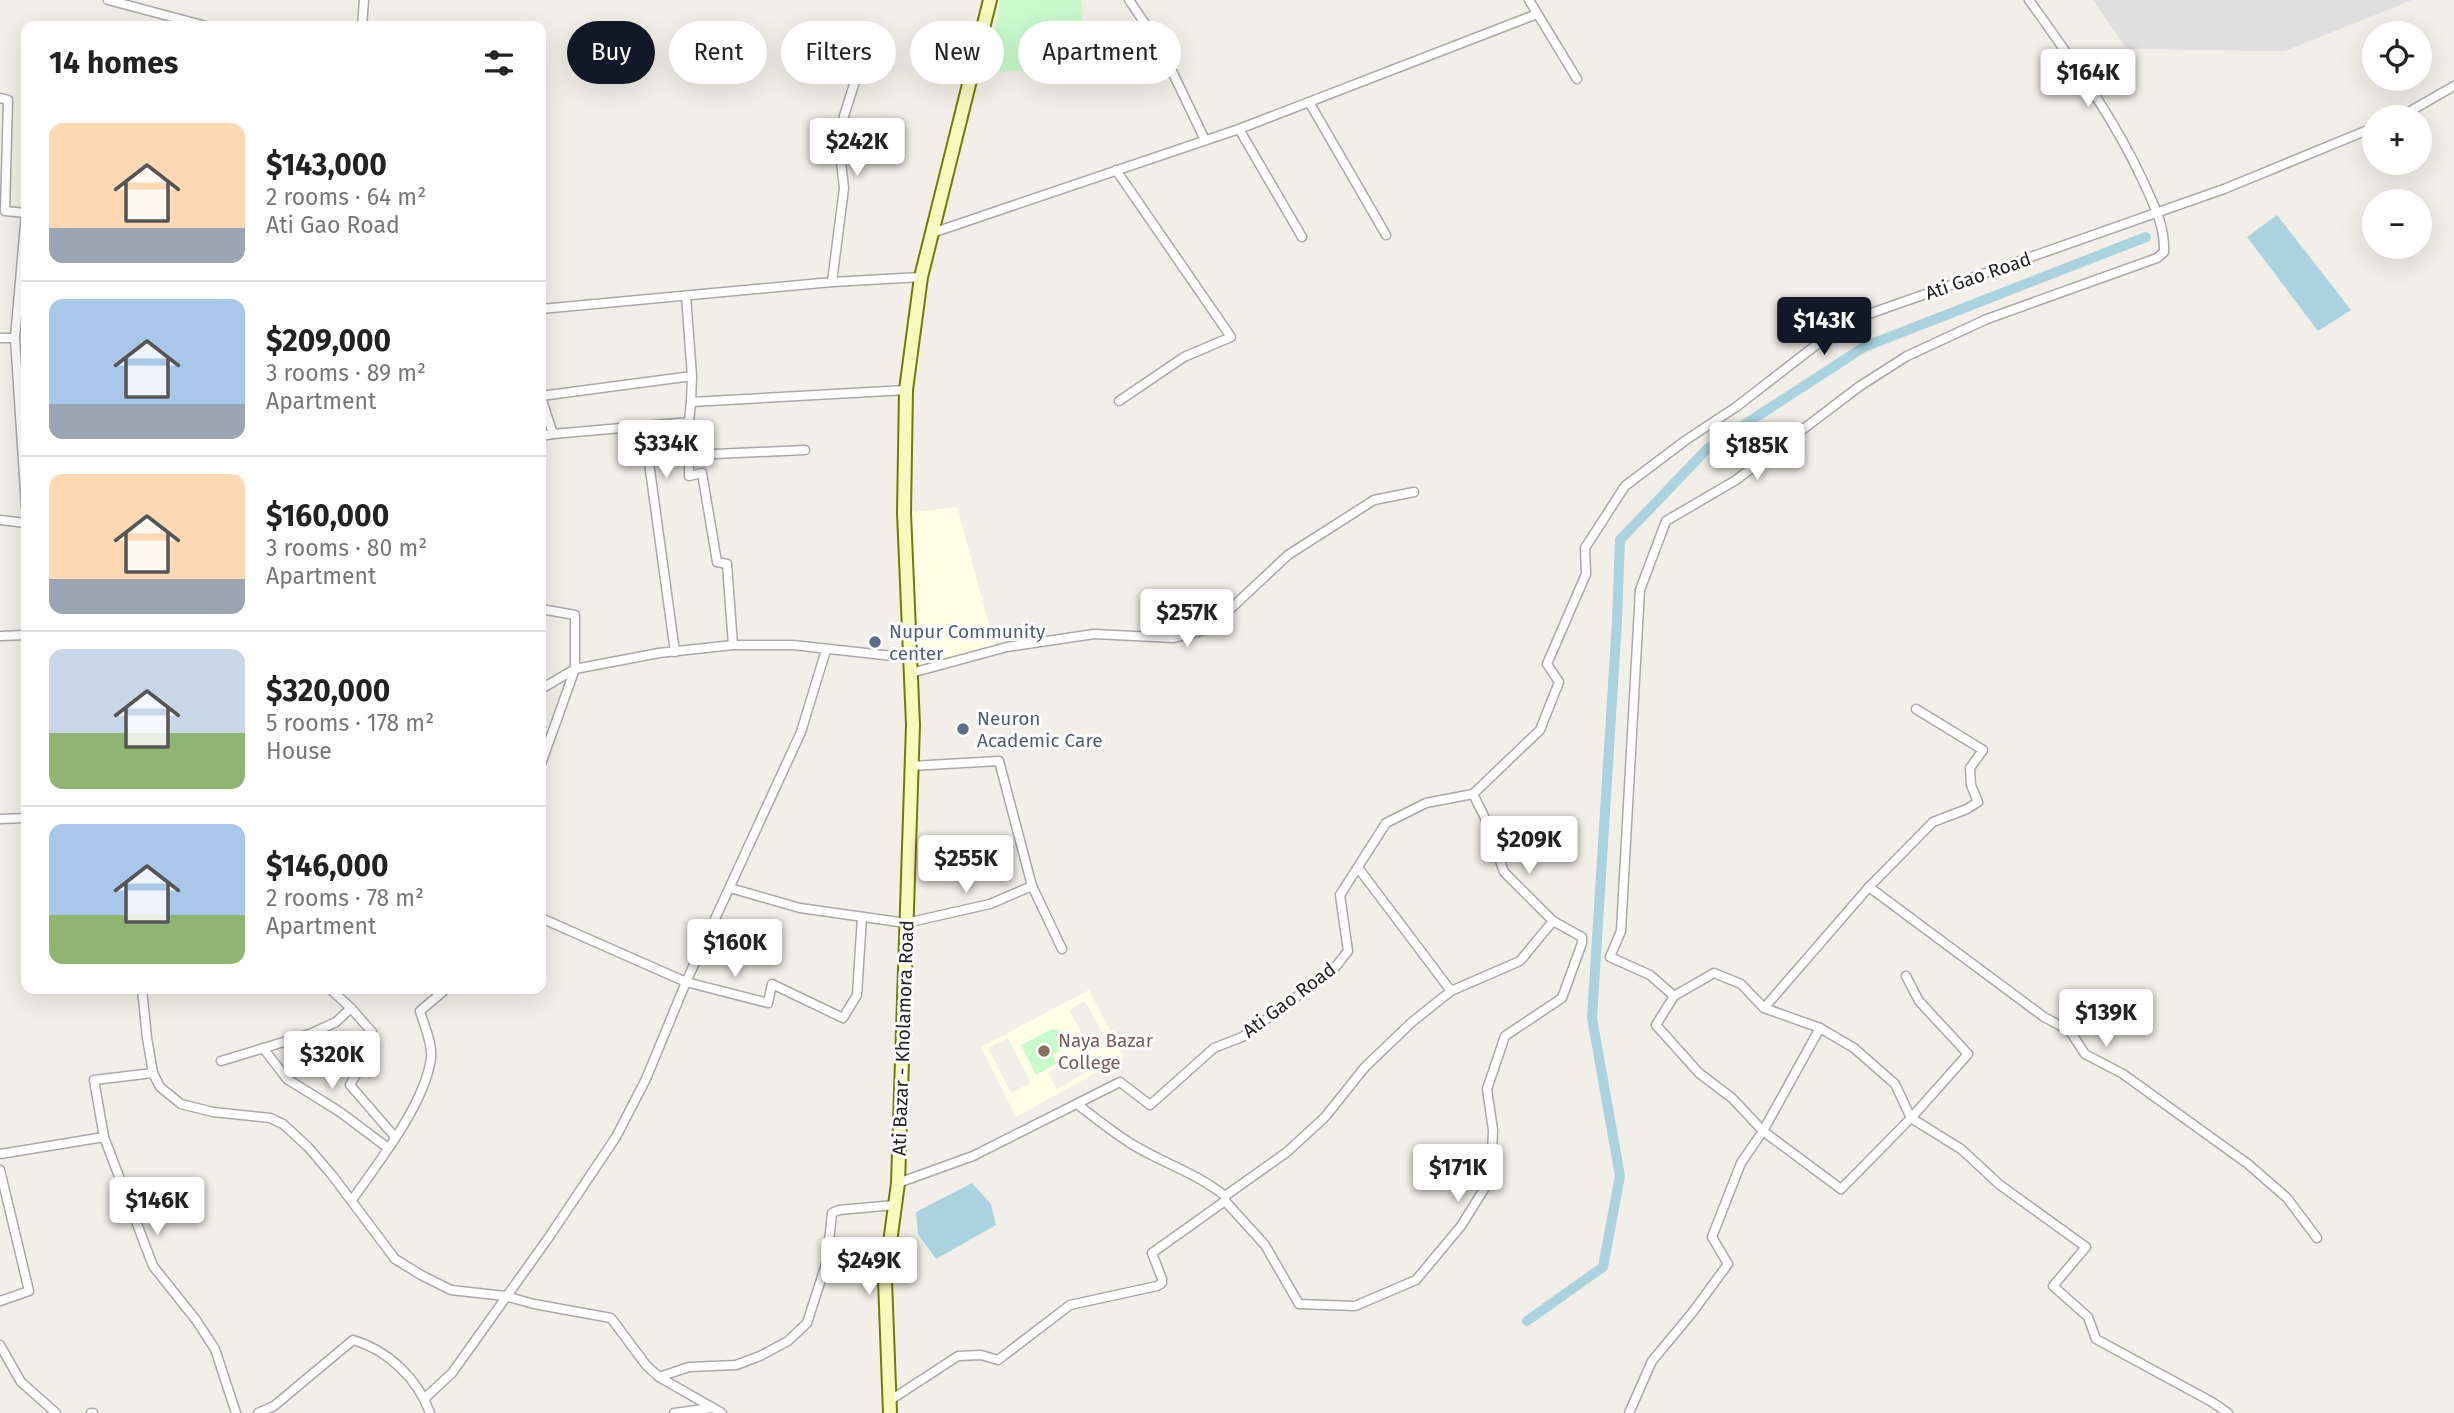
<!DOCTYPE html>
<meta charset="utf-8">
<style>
body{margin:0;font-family:"Fira Sans",sans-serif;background:#f6f6f6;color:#222;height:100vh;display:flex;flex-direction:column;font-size:26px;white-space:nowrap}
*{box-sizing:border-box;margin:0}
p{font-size:23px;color:#767676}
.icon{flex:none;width:38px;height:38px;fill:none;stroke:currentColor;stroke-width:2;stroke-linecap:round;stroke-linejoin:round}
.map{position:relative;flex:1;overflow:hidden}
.drawer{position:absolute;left:21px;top:21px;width:525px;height:973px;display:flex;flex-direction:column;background:#fff;border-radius:14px;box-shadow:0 7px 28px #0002}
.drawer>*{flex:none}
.top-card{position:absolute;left:567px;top:21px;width:665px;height:63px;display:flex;gap:14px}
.fabs{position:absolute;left:2362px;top:21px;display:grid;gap:14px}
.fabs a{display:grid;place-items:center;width:70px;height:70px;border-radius:50%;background:#fff;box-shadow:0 7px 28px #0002;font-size:35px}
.price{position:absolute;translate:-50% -60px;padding:0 16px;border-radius:7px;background:#fff;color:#222;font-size:23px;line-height:46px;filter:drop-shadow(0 2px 4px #0008)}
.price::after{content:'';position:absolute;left:50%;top:42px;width:21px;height:16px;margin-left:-10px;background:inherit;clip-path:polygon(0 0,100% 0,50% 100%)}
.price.active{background:#111827;color:#fff}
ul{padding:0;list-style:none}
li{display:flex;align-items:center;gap:21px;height:175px;padding:0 28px}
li+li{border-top:2px solid #e0e0e0}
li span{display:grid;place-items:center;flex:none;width:196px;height:140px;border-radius:14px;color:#555}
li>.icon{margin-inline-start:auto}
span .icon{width:84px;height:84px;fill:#fffc;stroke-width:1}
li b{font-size:30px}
h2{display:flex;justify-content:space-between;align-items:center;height:84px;padding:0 28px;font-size:30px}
.tag{padding:0 24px;border-radius:32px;background:#fff;box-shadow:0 7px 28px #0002;font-size:24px;line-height:63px}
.tag.active{background:#111827;color:#fff}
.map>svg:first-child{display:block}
.residential{fill:#e0dfdf}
.education{fill:#ffffe5;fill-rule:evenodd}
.park{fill:#c8facc}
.water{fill:#aad3df}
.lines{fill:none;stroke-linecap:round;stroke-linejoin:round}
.canal{stroke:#aad3df;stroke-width:10}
.street-casing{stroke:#a9a9a9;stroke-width:11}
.secondary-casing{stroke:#707d05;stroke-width:16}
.street{stroke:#fff;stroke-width:8}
.secondary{stroke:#f7fabf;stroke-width:12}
.service-dot{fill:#5c6f8a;stroke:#fff;stroke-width:2.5}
.education-dot{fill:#8d6e63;stroke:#fff;stroke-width:2.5}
.labels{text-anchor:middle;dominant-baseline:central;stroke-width:6;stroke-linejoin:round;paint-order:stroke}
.street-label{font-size:19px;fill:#222;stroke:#fff}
.service-label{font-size:19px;fill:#4e5e75;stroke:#fff;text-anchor:start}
.education-label{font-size:19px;fill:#785e54;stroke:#fff;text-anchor:start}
</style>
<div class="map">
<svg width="2454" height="1413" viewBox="0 0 2454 1413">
<rect width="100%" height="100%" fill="#f2efe9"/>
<polygon class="residential" points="2093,0 2412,0 2285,51 2127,49"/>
<g class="education">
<polygon points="957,507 996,650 911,673 904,513"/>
<path d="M1089 990 1124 1057 1016 1117 981 1047ZM1085 1001 1107 1042 1091 1050 1069 1010ZM1008 1038 1031 1083 1011 1093 988 1048ZM1087 1049 1097 1066 1057 1089 1048 1073Z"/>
</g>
<g class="park">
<polygon points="1000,0 1082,0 1084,69 989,72"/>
<polygon points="1052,1029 1066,1032 1071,1045 1053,1054 1056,1064 1036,1075 1021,1045"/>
</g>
<g class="water">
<polygon points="2277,215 2351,310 2318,331 2247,237"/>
<polygon points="972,1183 991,1204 996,1225 936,1259 918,1234 916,1212"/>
</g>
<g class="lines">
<polyline class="canal" points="1527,1321 1603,1267 1620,1176 1592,1018 1617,621 1620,540 1707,449 1864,347 2146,237"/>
<defs>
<g id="street">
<polyline points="108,0 206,26"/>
<polyline points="1129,0 1159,44 1205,140"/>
<polyline points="1529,0 1577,79"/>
<polyline points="362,26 364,0"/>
<polyline points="0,98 8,100 5,211 26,213 15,338"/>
<polyline points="1309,102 1386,235"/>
<polyline points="2400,117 2454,86"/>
<polyline points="1239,129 1302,237"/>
<polyline points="1116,170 1231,337 1184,357 1119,401"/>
<polyline points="932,233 1239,129 1537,14"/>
<polyline points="832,282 844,188 840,153 844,116 859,69"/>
<polyline points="686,296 692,376"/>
<polyline points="541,309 832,282 921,277"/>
<polyline points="0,338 15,338 26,507"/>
<polyline points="541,396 692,376 691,402"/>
<polyline points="541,397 553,434 541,436"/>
<polyline points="689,422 689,476 702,473 717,562 727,564 733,645"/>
<polyline points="644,426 689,422 691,402 906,390"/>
<polyline points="553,434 644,426 675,652"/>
<polyline points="648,457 805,450"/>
<polyline points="0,520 26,523"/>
<polyline points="541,609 575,615 575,669 541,764"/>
<polyline points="0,636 26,635"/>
<polyline points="911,673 1007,647 1094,634 1174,638 1209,629 1288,555 1374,500 1414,492"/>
<polyline points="541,689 575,669 659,653 733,645 793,645 911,658"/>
<polyline points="1916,709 1983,750 1970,768 1971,785 1978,802 1967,809 1933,822 1869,887 1764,1008 1820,1028 1854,1048 1895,1084 1911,1118 1961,1149 2000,1185 2086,1247 2053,1286 2088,1317 2096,1339 2212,1402 2228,1413"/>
<polyline points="911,766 999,761 1032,886 1062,949"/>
<polyline points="0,819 26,818"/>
<polyline points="1869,887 2044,1017 2070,1031 2085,1054 2123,1074 2248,1164 2287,1198 2317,1238"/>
<polyline points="730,888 800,908 906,923 990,904 1032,886"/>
<polyline points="541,918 686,982 768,1003 772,984 843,1018 857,995 862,917"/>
<polyline points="142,989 147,1038 153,1073 160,1087 181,1104 213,1112 270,1118 283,1124 308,1147 332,1175 395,1259 421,1275 451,1290 505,1296 534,1304 611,1318 646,1365 659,1377 722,1413"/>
<polyline points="330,989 351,1008 372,1032 366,1057 350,1085 395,1137"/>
<polyline points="1451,991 1520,961 1553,921"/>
<polyline points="1674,996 1656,1025 1699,1073 1732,1098 1763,1131 1841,1189 1911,1118 1968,1054 1919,1001 1906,976"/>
<path d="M1764 1008 1741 984 1714 973 1674 996 1650 975 1610 957 1621 931 1640 590 1666 521 1736 480 1860 386 1907 356 1987 319 2157 258 2164 252C2165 226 2154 205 2143 181 2113 116 2071 59 2029 0"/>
<polyline points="263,1048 287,1079 340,1112 388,1148"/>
<polyline points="221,1061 310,1034 336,1022 351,1008"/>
<polyline points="153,1073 94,1080 104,1137 153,1266 196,1320 215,1349 236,1413"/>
<path d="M1077 1104C1094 1117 1111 1131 1130 1143 1162 1163 1195 1172 1225 1196V1201L1265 1245 1299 1304 1355 1306 1416 1280 1461 1226 1491 1178 1493 1130 1487 1089 1505 1036 1562 998 1582 943V937L1553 921 1504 872 1484 816 1473 794"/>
<polyline points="0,1154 104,1137"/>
<polyline points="0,1170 29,1291 0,1301"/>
<polyline points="898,1183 973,1156 1120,1082 1150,1105 1214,1048 1242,1037 1333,970 1348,951 1340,895 1386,823 1426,803 1473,794 1540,730 1559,682 1547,664 1586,574 1585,548 1625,486 1686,440 1736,407 1846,322 2224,189 2375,127"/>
<polyline points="1225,1196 1287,1152 1325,1117 1365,1067 1412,1022 1451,991 1359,869"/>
<path d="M352 1200C378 1163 425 1104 431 1058 433 1045 424 1025 420 1011L446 989"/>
<polyline points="0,1345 21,1382 56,1413"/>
<polyline points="659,1377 689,1367 736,1365 760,1356 788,1341 807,1323 827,1261 832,1213 839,1210 895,1205"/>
<polyline points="425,1398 452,1373 549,1237 616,1137 646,1079 686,982 801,732 826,650"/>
<polyline points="889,1401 958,1356 981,1355 998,1360 1070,1305 1157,1286 1162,1283 1162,1279 1152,1253 1225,1201"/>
<polyline points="91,1413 93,1413"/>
<path d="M258 1413 274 1406 353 1340C388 1350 418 1379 430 1413"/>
<polyline points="674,1413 712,1408"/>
<polyline points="1629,1413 1652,1361 1692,1313 1728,1264 1712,1237 1741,1163 1763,1131 1820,1028"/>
</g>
<polyline id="secondary" points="890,1413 885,1280 898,1183 913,725 904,513 906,390 921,277 990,0"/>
</defs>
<use href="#street" class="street-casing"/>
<use href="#secondary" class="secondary-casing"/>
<use href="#street" class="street"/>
<use href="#secondary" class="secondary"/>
</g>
<g class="service-dot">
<circle cx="875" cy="642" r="7"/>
<circle cx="963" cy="729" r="7"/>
</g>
<circle class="education-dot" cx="1044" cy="1051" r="7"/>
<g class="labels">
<g class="street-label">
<text transform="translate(1978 276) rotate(-19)">Ati Gao Road</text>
<text transform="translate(1289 1000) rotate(-37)">Ati Gao Road</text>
<text transform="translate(903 1038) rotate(-88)">Ati Bazar - Kholamora Road</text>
</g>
<g class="service-label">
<text x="889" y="631">Nupur Community<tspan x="889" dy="22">center</tspan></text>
<text x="977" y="718">Neuron<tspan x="977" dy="22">Academic Care</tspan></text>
</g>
<g class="education-label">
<text x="1058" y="1040">Naya Bazar<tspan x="1058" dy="22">College</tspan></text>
</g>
</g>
</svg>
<div class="fabs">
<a><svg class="icon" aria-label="locate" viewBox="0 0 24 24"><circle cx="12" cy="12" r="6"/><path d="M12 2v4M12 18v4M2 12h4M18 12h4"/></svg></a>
<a>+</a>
<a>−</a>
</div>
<b class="price" style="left:2088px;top:109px">$164K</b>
<b class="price" style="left:857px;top:178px">$242K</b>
<b class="price active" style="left:1824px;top:357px">$143K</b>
<b class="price" style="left:666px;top:480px">$334K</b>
<b class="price" style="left:1757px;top:482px">$185K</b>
<b class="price" style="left:1187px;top:649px">$257K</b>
<b class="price" style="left:1529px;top:876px">$209K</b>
<b class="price" style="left:966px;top:895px">$255K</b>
<b class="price" style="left:735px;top:979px">$160K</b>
<b class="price" style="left:2106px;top:1049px">$139K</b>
<b class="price" style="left:332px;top:1091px">$320K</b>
<b class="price" style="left:1458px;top:1204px">$171K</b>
<b class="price" style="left:157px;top:1237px">$146K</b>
<b class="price" style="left:869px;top:1297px">$249K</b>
<div class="top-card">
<a class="tag active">Buy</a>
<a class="tag">Rent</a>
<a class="tag">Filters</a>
<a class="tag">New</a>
<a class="tag">Apartment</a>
</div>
<section class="drawer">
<h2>14 homes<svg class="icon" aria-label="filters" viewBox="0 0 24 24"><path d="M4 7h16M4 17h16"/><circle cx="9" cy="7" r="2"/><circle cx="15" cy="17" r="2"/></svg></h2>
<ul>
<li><span style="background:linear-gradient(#ffd9b3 75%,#9aa5b1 0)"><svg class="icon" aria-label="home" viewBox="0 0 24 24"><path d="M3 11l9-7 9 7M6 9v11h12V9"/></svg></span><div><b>$143,000</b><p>2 rooms · 64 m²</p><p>Ati Gao Road</p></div></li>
<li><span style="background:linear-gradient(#a9c7e8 75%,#9aa5b1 0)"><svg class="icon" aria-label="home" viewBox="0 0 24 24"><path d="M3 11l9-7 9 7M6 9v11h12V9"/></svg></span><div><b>$209,000</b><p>3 rooms · 89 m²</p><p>Apartment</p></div></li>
<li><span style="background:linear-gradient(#ffd9b3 75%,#9aa5b1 0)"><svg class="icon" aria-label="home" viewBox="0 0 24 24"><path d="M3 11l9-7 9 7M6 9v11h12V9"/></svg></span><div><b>$160,000</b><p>3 rooms · 80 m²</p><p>Apartment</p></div></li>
<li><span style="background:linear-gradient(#c9d6e8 60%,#8fb573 0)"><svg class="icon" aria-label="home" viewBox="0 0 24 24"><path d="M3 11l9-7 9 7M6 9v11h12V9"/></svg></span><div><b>$320,000</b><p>5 rooms · 178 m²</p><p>House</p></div></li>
<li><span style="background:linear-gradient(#a9c7e8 65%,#8fb573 0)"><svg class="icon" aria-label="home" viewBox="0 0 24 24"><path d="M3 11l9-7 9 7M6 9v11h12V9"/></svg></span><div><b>$146,000</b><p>2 rooms · 78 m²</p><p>Apartment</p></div></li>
</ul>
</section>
</div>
